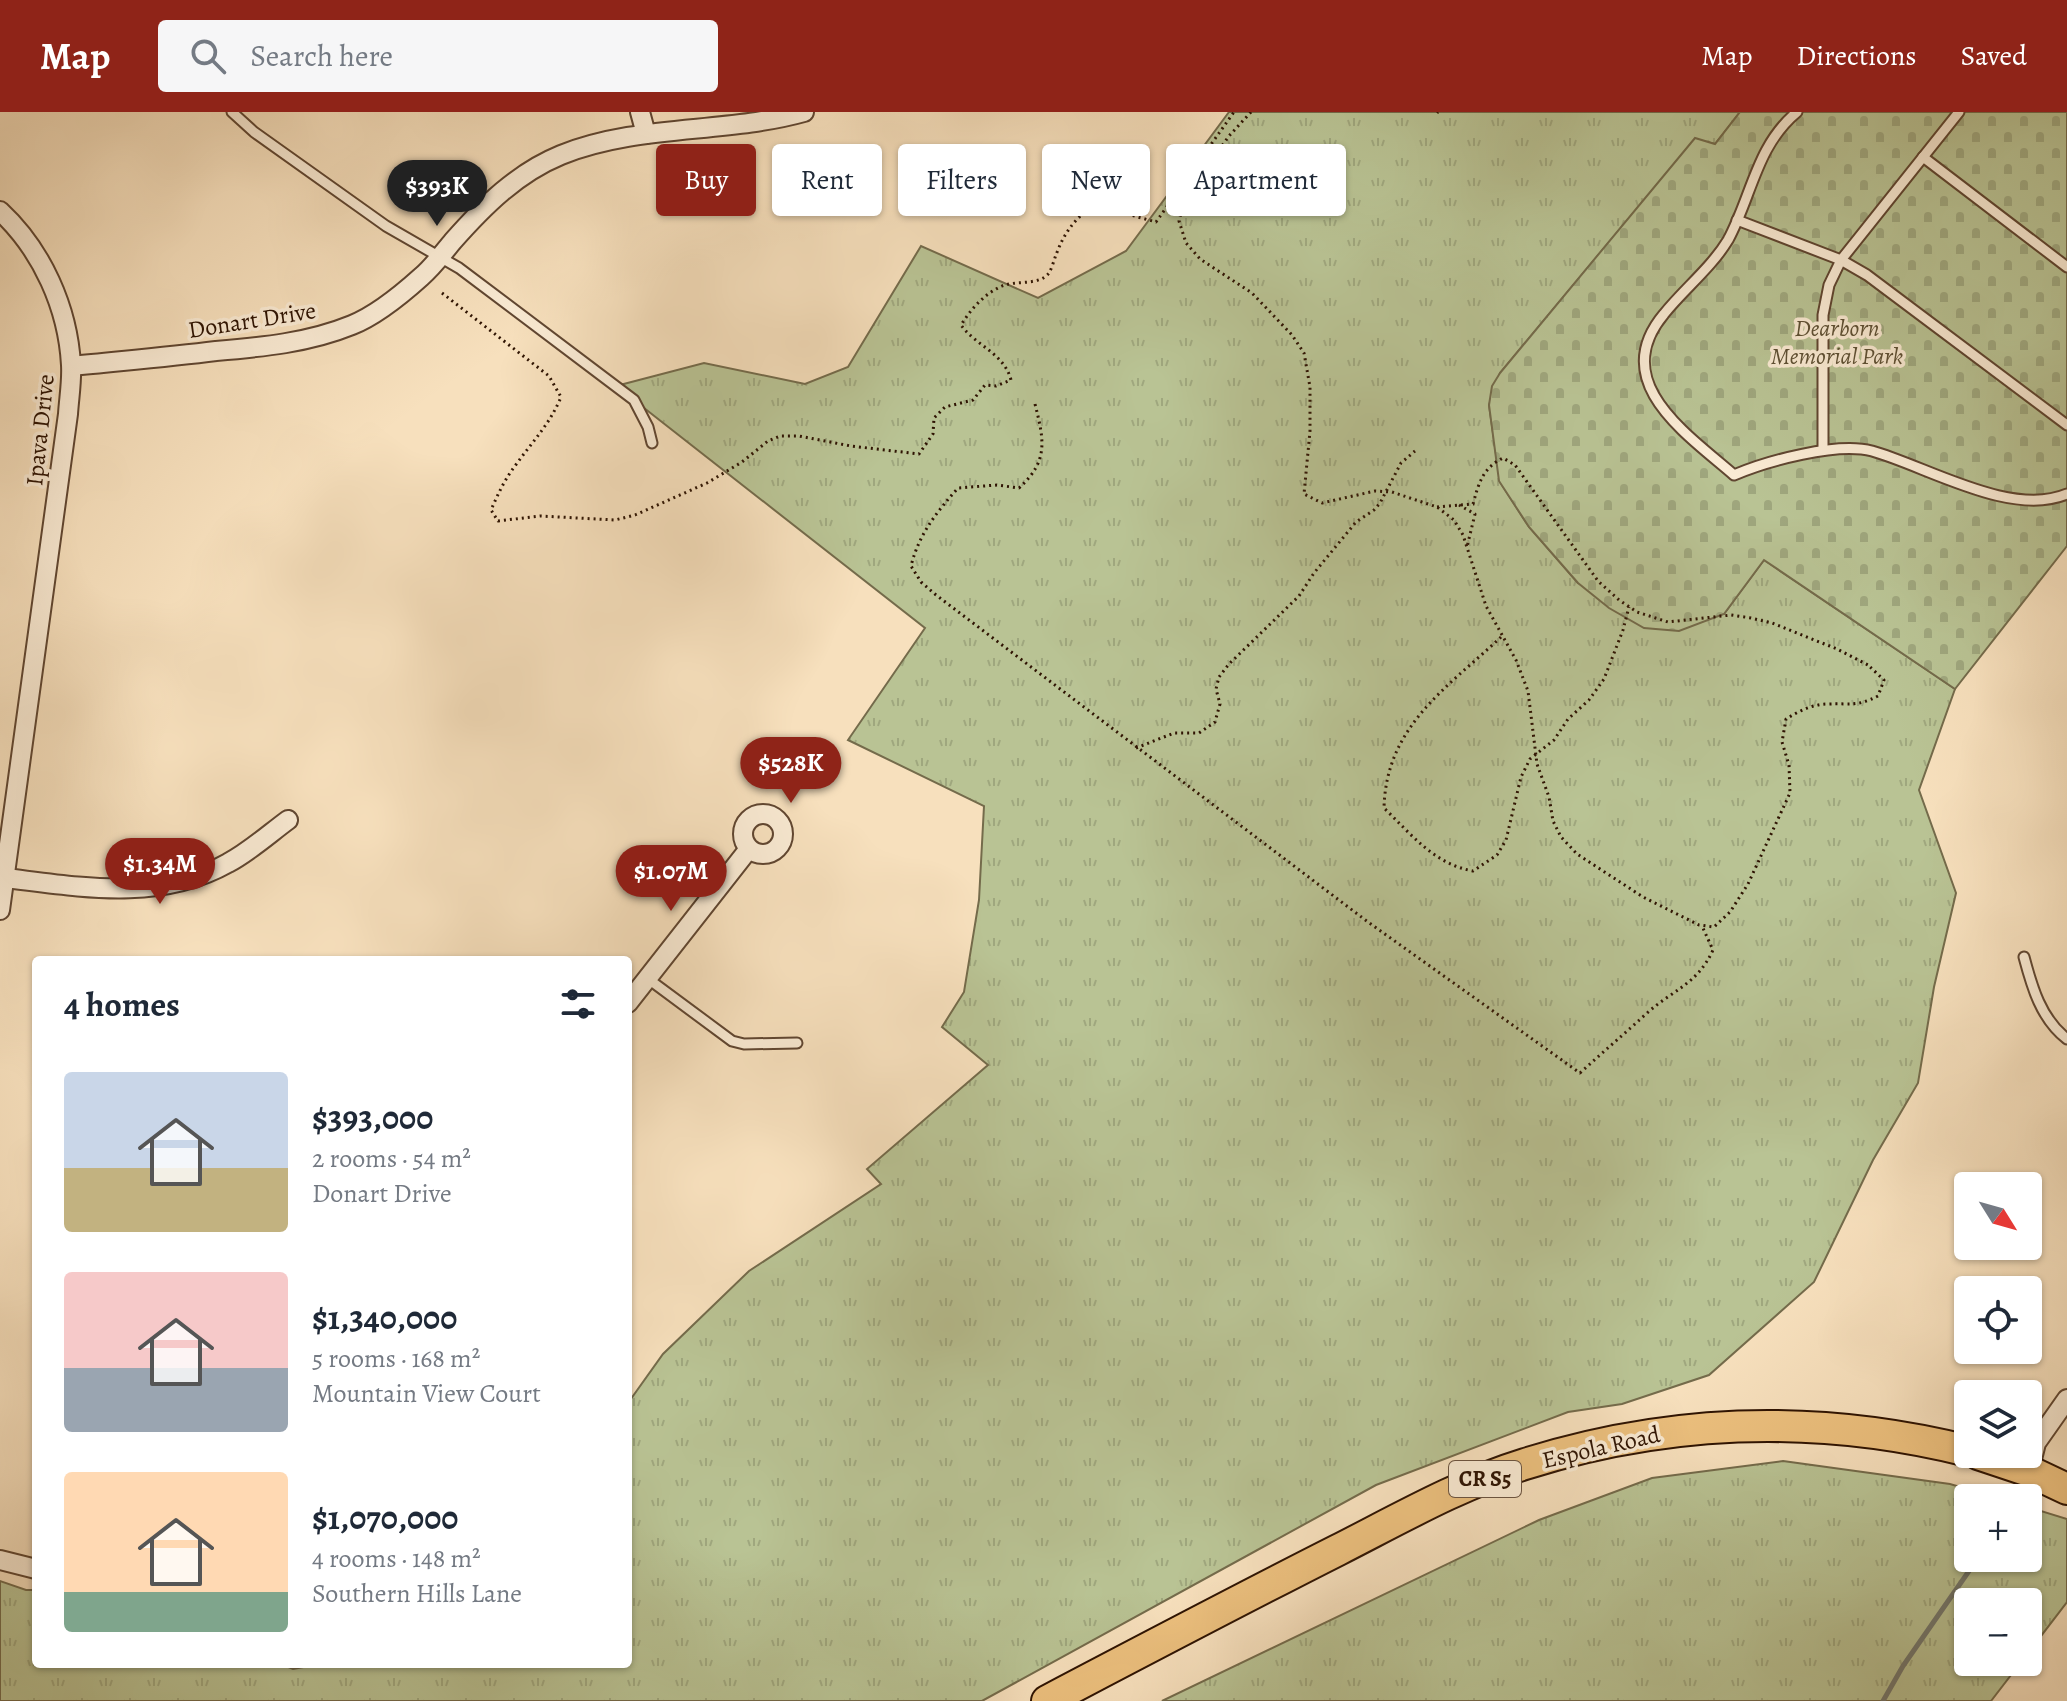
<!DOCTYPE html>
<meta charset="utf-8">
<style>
body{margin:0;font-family:Alegreya,serif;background:#f6f6f7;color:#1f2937;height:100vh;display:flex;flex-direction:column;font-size:30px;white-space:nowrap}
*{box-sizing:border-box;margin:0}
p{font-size:26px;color:#747a83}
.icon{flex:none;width:44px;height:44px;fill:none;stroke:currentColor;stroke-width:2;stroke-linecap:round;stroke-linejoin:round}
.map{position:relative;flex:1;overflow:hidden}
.side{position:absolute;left:32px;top:844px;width:600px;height:712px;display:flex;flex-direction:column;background:#fff;border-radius:8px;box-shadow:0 2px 6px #0004}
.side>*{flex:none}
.banner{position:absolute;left:656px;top:32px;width:760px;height:72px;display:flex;gap:16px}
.needle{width:52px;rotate:127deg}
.controls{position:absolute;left:1954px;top:1060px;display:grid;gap:16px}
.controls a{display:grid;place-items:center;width:88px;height:88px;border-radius:8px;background:#fff;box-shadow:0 2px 6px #0004;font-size:40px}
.price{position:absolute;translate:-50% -68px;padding:0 18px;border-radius:28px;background:#8f2418;color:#fff;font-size:26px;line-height:52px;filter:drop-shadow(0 2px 4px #0008)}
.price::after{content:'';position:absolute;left:50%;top:48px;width:24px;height:18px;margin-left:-12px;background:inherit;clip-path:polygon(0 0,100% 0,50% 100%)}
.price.on{background:#222;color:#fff}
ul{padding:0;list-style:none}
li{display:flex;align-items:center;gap:24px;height:200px;padding:0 32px}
li span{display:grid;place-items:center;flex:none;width:224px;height:160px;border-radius:8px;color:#555}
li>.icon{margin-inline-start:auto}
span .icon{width:96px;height:96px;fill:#fffc;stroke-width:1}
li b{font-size:34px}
h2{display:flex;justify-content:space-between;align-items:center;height:96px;padding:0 32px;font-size:34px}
.tag{padding:0 28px;border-radius:8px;background:#fff;box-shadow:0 2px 6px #0004;font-size:28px;line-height:72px}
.tag.on{background:#8f2418;color:#fff}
header{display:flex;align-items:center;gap:48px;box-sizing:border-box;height:112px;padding:0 40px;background:#8f2418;color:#fff}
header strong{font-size:38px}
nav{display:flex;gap:44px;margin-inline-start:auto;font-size:28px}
.search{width:560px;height:72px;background:#f6f6f7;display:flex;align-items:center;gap:20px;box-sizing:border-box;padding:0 28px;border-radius:8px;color:#747a83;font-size:30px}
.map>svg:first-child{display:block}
.grass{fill:url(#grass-tufts);stroke:#746b4b;stroke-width:2}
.cemetery{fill:url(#cemetery-stones);stroke:#746b4b;stroke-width:2}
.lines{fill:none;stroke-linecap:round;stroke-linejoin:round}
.stream{stroke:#72786f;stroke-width:5}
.service-casing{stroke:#604631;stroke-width:13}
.minor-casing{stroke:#604631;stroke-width:22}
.primary-casing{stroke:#2e1302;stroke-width:34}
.path{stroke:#2e1302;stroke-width:3;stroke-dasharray:2 4;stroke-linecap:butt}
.service{stroke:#faebd4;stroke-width:9}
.minor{stroke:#faebd4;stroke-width:18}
.primary{stroke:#ecc07e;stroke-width:30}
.labels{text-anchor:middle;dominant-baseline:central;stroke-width:7;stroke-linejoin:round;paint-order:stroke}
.shield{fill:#faebd4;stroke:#6b5441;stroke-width:2}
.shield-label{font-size:22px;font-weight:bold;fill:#2e1302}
.street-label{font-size:24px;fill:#2e1302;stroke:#faebd4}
.park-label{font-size:24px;font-style:italic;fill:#5f5135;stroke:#faebd4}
</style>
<header>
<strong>Map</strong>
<div class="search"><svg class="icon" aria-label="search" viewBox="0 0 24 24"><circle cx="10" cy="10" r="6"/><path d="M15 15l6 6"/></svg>Search here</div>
<nav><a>Map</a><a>Directions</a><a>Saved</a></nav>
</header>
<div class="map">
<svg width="2067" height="1589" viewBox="0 0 2067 1589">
<defs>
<pattern id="grass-tufts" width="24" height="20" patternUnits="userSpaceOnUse" patternTransform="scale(2)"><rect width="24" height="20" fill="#b9c394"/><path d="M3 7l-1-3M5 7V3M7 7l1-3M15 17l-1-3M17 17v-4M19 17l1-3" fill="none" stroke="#9fa77e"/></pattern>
<pattern id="cemetery-stones" width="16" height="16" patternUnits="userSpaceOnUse" patternTransform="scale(2)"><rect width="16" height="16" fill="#b9c394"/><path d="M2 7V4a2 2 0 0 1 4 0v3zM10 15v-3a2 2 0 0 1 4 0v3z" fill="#9fa77e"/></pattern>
</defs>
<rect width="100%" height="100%" fill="#f7e0bd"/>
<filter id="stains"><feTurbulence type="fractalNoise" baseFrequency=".0025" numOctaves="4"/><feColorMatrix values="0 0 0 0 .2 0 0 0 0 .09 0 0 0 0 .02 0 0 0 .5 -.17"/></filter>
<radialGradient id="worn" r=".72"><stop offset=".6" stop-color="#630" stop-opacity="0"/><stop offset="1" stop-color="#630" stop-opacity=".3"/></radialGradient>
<g class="grass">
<polygon points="1229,0 1740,0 1715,32 1695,27 1500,261 1489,293 1500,370 1529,415 1578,471 1724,502 1764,448 1955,577 1919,678 1956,781 1934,875 1918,971 1873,1048 1814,1170 1709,1263 1622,1292 1568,1300 1376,1373 982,1589 0,1589 0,1469 26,1478 36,1478 36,1552 281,1552 293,1557 320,1552 628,1552 628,1291 663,1242 749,1159 881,1072 867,1057 988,953 942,915 964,880 979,788 984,694 848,628 925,516 616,274 704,251 805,272 848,255 921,134 1038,186 1126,139"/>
<polygon points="1783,1349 1950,1372 1997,1386 1968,1386 1968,1446 2028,1446 2028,1395 2067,1407 2067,1490 2028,1541 2028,1490 1968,1490 1968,1550 2021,1550 1991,1589 1162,1589 1539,1408 1652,1366"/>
</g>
<polygon class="cemetery" points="1740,0 2067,0 2067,434 1955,577 1764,448 1724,502 1679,519 1644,516 1609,496 1578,471 1529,415 1499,369 1489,293 1492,274 1500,261 1695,26 1715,32"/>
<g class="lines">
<polyline class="stream" points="1883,1589 1903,1554 1978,1446"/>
<defs>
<g id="service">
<polyline points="232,0 254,20 386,114 459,156 634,288 648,315 652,331"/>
<path d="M1797 0C1756 34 1752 84 1728 128 1711 156 1684 177 1664 202 1607 270 1687 322 1734 363 1767 349 1836 330 1872 339 1926 354 2011 406 2067 382"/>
<polyline points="1923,45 2067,155"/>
<polyline points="1737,108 1841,148 1867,163 2067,313"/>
<polyline points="1823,338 1823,203 1829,173 1841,148 1959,0"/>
<path d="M2024 845C2032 875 2041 907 2067 927"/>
<polyline points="647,866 732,929 744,932 797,931"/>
</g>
<g id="minor">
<polyline points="640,0 646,22"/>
<path d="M0 99C42 138 68 196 71 253 72 269 69 286 68 302L0 798"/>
<path d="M72 254C120 249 168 245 216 239 262 235 308 231 352 213 377 203 401 183 421 165 433 155 443 141 453 129 484 94 517 61 561 43 638 12 725 22 804 0"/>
<circle cx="763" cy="722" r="20"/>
<path d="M5 766C80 775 159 790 228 751 249 740 269 722 288 708"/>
<polyline points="628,891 748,738"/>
<polyline points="2029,1359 2036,1331 2067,1287"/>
<polyline points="0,1448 36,1457"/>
</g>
<g id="primary">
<polyline points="1978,1342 2029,1359 2067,1377"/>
<path d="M1047 1589C1144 1538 1241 1487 1338 1438 1399 1407 1460 1372 1525 1352 1671 1306 1819 1302 1968 1339"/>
</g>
</defs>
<use href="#service" class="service-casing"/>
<use href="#minor" class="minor-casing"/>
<use href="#primary" class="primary-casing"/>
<g class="path">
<path d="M1251 0 1229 24 1185 85 1179 109 1186 131 1200 147 1252 181 1292 223 1304 241 1310 275V319L1304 382 1322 391 1375 379 1392 380 1437 395 1454 408 1463 423 1486 494 1516 548 1528 579 1537 652 1549 685 1553 709 1561 725 1577 742 1643 785 1699 813 1714 815 1730 800 1748 772 1790 681 1789 653 1782 630 1786 607C1799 599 1813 592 1828 592 1850 591 1857 595 1878 584L1884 568 1868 553"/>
<polyline points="1437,1 1438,0"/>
<path d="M442 181 549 264 561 285C550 312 532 330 515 354 505 367 498 382 491 398L498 409 540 404 615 408 635 403 707 371 742 350 768 329 780 324H799L851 334 919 342 933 322 934 306 945 295 973 288 985 273 996 274 1011 268C1004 241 976 234 961 213 971 197 984 182 1002 174 1016 168 1039 174 1049 161 1052 156 1054 148 1056 143 1064 121 1075 106 1094 93L1156 110 1234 0"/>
<path d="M1035 292C1044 328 1049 349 1019 376L997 373 958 376C936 401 919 422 911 454L921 470 936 483 1368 810 1580 961C1602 941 1624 922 1646 902 1672 878 1697 873 1713 838L1702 814"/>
<polyline points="1459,393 1475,402 1467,435"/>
<path d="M1437 395 1473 392C1479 370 1483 356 1503 346L1515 353 1598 469 1619 488 1637 500 1668 510 1731 503 1751 506 1772 511 1837 537 1868 553"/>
<path d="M1501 525C1447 576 1386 614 1384 696 1412 723 1434 752 1473 759L1497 743 1506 728 1521 665 1530 647 1554 628 1568 607 1589 588 1604 567 1623 518 1629 495"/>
<polyline points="1136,636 1174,621 1199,621 1215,610 1220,592 1216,577 1219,565 1229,552 1299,484 1314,461 1356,410 1374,398 1380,391 1401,351 1415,339"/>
</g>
<use href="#service" class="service"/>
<use href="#minor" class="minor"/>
<use href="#primary" class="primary"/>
</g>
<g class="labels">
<rect class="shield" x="1449" y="1349" width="72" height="36" rx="6"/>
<g class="shield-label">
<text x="1485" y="1367">CR S5</text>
</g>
<g class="street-label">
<text transform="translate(252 208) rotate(-9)">Donart Drive</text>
<text transform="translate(40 318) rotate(-84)">Ipava Drive</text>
<text transform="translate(1601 1335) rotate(-13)">Espola Road</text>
</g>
<g class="park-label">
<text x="1837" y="216">Dearborn<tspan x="1837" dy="28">Memorial Park</tspan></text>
</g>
</g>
<rect width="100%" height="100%" filter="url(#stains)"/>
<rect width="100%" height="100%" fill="url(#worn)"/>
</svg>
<div class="controls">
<a><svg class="needle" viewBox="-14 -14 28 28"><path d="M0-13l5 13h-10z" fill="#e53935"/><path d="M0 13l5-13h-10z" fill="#747a83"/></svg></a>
<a><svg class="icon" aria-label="locate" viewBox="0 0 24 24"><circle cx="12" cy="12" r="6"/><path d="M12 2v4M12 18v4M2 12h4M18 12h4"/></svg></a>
<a><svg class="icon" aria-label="layers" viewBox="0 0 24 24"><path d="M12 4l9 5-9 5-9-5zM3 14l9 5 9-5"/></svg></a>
<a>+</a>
<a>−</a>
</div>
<b class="price on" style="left:437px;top:116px">$393K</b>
<b class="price" style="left:791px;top:693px">$528K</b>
<b class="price" style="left:160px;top:794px">$1.34M</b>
<b class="price" style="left:671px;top:801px">$1.07M</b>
<div class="banner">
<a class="tag on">Buy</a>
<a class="tag">Rent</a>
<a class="tag">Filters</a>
<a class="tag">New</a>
<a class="tag">Apartment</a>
</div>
<section class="side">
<h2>4 homes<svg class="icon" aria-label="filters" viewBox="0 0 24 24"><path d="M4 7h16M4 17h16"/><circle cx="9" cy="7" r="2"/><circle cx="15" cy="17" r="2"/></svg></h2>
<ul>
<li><span style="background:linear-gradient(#c9d6e8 60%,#c2b280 0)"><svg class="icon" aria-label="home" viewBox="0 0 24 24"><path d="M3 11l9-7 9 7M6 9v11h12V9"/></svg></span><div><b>$393,000</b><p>2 rooms · 54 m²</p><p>Donart Drive</p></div></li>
<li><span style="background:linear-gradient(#f6c9c9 60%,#9aa5b1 0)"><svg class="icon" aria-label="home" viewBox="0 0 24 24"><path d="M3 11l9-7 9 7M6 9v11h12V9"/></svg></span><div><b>$1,340,000</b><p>5 rooms · 168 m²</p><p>Mountain View Court</p></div></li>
<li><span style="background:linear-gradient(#ffd9b3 75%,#7fa58c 0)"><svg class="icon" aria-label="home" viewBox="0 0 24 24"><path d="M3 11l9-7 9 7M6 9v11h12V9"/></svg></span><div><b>$1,070,000</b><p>4 rooms · 148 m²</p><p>Southern Hills Lane</p></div></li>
</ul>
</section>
</div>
